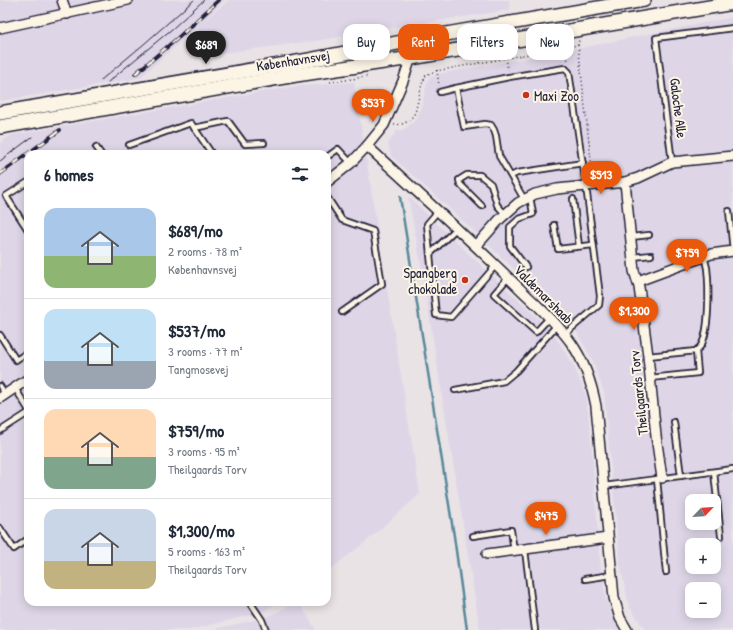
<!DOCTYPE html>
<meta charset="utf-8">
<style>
body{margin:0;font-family:"Patrick Hand",sans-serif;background:#f6f6f7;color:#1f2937;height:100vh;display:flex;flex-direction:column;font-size:15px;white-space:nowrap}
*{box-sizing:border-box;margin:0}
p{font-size:13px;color:#747a83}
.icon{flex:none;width:22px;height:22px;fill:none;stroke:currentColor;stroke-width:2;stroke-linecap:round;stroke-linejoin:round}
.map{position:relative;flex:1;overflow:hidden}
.sheet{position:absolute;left:24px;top:150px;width:307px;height:456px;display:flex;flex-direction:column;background:#fff;border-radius:12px;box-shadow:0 2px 10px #0003}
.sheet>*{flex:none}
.top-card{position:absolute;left:343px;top:24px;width:330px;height:36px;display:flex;gap:8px}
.needle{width:26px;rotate:65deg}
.tools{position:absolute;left:685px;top:494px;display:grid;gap:8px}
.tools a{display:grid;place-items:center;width:36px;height:36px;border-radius:8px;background:#fff;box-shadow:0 2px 10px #0003;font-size:20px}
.price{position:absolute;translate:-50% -34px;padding:0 9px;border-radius:14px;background:#ea580c;color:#fff;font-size:13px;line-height:26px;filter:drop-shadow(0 1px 2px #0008)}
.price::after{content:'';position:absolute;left:50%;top:24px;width:12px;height:9px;margin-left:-6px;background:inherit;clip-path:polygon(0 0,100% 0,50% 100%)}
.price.current{background:#222;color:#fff}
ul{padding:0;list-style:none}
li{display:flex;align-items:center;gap:12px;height:100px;padding:0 20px}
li+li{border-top:1px solid #e0e1e3}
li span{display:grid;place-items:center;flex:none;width:112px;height:80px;border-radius:12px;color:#555}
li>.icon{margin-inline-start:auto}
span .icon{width:48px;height:48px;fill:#fffc;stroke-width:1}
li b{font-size:17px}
h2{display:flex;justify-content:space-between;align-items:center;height:48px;padding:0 20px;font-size:17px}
.pill{padding:0 14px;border-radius:12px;background:#fff;box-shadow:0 2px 10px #0003;font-size:14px;line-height:36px}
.pill.current{background:#ea580c;color:#fff}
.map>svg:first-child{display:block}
.built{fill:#ded6e7;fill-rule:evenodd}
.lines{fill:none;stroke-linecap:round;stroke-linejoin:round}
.stream{stroke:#59889a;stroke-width:2.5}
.lane-casing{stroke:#22223b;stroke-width:8}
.street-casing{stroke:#22223b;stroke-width:12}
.secondary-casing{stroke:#22223b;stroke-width:16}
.path{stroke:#22223b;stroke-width:1.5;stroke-dasharray:1 3;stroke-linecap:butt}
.lane{stroke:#fcf5e5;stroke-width:4.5}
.street{stroke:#fcf5e5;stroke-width:9}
.secondary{stroke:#fcf5e5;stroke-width:13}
.tram{stroke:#22223b;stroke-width:1}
.rail-casing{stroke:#22223b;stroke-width:4}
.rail{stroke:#fcf5e5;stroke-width:2.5;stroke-dasharray:8;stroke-linecap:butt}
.poi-dot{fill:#c8321e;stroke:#fcf5e5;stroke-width:1.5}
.labels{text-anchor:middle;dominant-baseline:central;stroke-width:4;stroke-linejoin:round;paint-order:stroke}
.street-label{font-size:14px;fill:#22223b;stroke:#fcf5e5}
.poi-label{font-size:14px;fill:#22223b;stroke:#fcf5e5;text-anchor:start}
</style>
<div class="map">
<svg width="733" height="630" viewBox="0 0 733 630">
<rect width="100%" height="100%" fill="#eae3e6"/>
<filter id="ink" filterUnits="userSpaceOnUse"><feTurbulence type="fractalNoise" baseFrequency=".025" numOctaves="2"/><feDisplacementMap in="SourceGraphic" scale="8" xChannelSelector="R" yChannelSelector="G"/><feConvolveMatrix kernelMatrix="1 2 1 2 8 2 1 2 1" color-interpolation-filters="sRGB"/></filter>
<g filter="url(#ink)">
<g class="built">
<polygon points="0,0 225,0 204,21 229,0 509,0 510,10 363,32 329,39 202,56 198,26 140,78 0,101"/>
<path d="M733 17V630H645L629 606 620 565 604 393 592 359 577 333 549 303 471 228 391 156 388 144 397 130 402 131 416 120 422 105 428 79 437 74 572 50 633 37ZM692 501H714V523H692ZM692 545H714V567H692ZM692 589H714V611H692Z"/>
<polygon points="354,82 420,494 368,540 327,572 327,154 28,154 28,602 279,602 260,613 190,630 0,630 0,143 11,135 290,87"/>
<polygon points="408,196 487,271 535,315 556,338 573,364 586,395 592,449 600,561 606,599 619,630 480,630 420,259"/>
<polygon points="301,605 316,630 211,630 267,617 289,606"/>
</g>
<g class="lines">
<polyline class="stream" points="400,197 454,536 467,630"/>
<defs>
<g id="lane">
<polyline points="440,92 456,88"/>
<polyline points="194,128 228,121 245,144 264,143"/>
<polyline points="129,145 191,123 212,154"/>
<polyline points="96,147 101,154"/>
<polyline points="327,157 338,149 351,163"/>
<polyline points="672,162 656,38 733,28"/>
<polyline points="511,176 517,173 583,163"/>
<polyline points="28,182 6,196 28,230"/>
<polyline points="327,197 342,220 373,231 382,284 342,312"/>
<polyline points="524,199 499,156 496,136 494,130 491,125 485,124 464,127 456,88 509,77 565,68 569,72 586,186 600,296 599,305 565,334"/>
<polyline points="573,199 579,246"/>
<polyline points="482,206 460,184 459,180 467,175 480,175 491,184 497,205 505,214"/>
<polyline points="438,211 427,224 436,315 451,317 496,265"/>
<polyline points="729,211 733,251"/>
<polyline points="554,225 558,249 593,245"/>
<polyline points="631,237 649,235"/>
<polyline points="430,254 457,228"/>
<polyline points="633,257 651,255"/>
<polyline points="526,267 510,246 510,227 519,219 533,214 530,196"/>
<polyline points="508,278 494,294 536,332 549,318"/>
<polyline points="0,335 16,360 28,352"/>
<path d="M648 356 696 351C697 349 699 348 700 347 710 334 709 285 707 268 706 264 705 260 704 256"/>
<polyline points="650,378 698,373 696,351"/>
<polyline points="0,386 5,394"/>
<polyline points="15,388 28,409"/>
<polyline points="455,390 504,381 516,371 557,325"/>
<polyline points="674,422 681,476"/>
<polyline points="0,431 28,413"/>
<polyline points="714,472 721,536"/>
<polyline points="657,479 666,572"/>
<polyline points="604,486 733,469"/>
<polyline points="0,528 14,549 28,539"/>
<polyline points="473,536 511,530 514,551"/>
<polyline points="525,550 535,630"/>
<polyline points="585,579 611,575"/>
<polyline points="250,602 262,620 266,630"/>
</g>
<g id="street">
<polyline points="62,0 67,14"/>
<polyline points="0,28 128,0"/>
<path d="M367 146C416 191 466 236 514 283 534 303 556 321 572 344 585 363 592 385 596 406L614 598 620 618 627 630"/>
<polyline points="327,182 351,163 367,146 384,125 403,81 417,40"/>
<polyline points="625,182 634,271 639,287 648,356 656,436 662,478"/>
<polyline points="476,246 500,219 518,203 535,194 557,189 625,182 638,178 672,162 733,156"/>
<polyline points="638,281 711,254 733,251"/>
<polyline points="0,398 28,379"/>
<polyline points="487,554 608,538"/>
</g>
<g id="secondary">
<polyline points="0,113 309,60 423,38 644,0"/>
<polyline points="0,127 296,75 411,58 733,3"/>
</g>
</defs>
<use href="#lane" class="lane-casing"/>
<use href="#street" class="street-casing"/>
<use href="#secondary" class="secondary-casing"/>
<g class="path">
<polyline points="578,45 593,178"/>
<polyline points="566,47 568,58 567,61"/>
<polyline points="506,58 508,70"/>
<polyline points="437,70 439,86"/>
<polyline points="330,82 346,80 369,76"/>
<polyline points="394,125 402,124 409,121 415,113 422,84 426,75 436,71 578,45 579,40"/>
</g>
<use href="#lane" class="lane"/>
<use href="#street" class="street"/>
<use href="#secondary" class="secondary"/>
<g class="tram">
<polyline points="101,80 144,44 194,0"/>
<polyline points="108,82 172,29 204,0"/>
<polyline points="0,161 32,137"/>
</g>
<defs>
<g id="rail">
<polyline points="135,74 179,37 219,0"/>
<polyline points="0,174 60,130"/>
</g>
</defs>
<use href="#rail" class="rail-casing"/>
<use href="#rail" class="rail"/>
</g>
</g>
<g class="poi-dot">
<circle cx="526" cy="95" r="4"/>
<circle cx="465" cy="280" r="4"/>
</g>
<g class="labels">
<g class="street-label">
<text transform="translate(293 60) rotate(-9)">Københavnsvej</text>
<text transform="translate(679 108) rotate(83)">Galoche Alle</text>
<text transform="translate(544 294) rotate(45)">Valdemarshaab</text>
<text transform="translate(638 393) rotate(-96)">Theilgaards Torv</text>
</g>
<g class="poi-label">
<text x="534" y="95">Maxi Zoo</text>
<text x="457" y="272" text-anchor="end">Spangberg<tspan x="457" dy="16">chokolade</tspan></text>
</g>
</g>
</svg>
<div class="tools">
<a><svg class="needle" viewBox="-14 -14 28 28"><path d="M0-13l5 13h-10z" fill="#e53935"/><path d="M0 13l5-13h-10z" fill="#747a83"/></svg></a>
<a>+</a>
<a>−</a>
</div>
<b class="price current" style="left:206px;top:65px">$689</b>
<b class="price" style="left:373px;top:123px">$537</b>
<b class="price" style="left:601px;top:195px">$513</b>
<b class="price" style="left:687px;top:273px">$759</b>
<b class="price" style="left:634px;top:331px">$1,300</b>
<b class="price" style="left:546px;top:536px">$475</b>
<div class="top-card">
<a class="pill">Buy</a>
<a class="pill current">Rent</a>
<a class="pill">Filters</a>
<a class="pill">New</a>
</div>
<section class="sheet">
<h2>6 homes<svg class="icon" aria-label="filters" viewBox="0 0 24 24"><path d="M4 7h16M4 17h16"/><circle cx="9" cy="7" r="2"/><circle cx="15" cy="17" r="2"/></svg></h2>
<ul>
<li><span style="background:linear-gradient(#a9c7e8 60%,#8fb573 0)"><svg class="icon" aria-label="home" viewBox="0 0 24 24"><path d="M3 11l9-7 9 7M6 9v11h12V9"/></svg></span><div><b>$689/mo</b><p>2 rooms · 78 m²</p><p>Københavnsvej</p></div></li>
<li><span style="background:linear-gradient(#bfe0f5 65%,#9aa5b1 0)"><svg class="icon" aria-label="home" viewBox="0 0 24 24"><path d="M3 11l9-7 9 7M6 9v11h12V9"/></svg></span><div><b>$537/mo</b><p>3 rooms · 77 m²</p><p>Tangmosevej</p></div></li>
<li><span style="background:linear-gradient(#ffd9b3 60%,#7fa58c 0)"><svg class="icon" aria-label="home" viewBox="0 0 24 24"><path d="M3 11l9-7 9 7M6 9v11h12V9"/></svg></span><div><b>$759/mo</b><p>3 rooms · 95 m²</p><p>Theilgaards Torv</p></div></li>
<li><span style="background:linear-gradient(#c9d6e8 65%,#c2b280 0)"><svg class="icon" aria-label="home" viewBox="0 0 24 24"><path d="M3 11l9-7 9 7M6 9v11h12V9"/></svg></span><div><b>$1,300/mo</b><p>5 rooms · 163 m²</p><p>Theilgaards Torv</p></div></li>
</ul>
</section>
</div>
